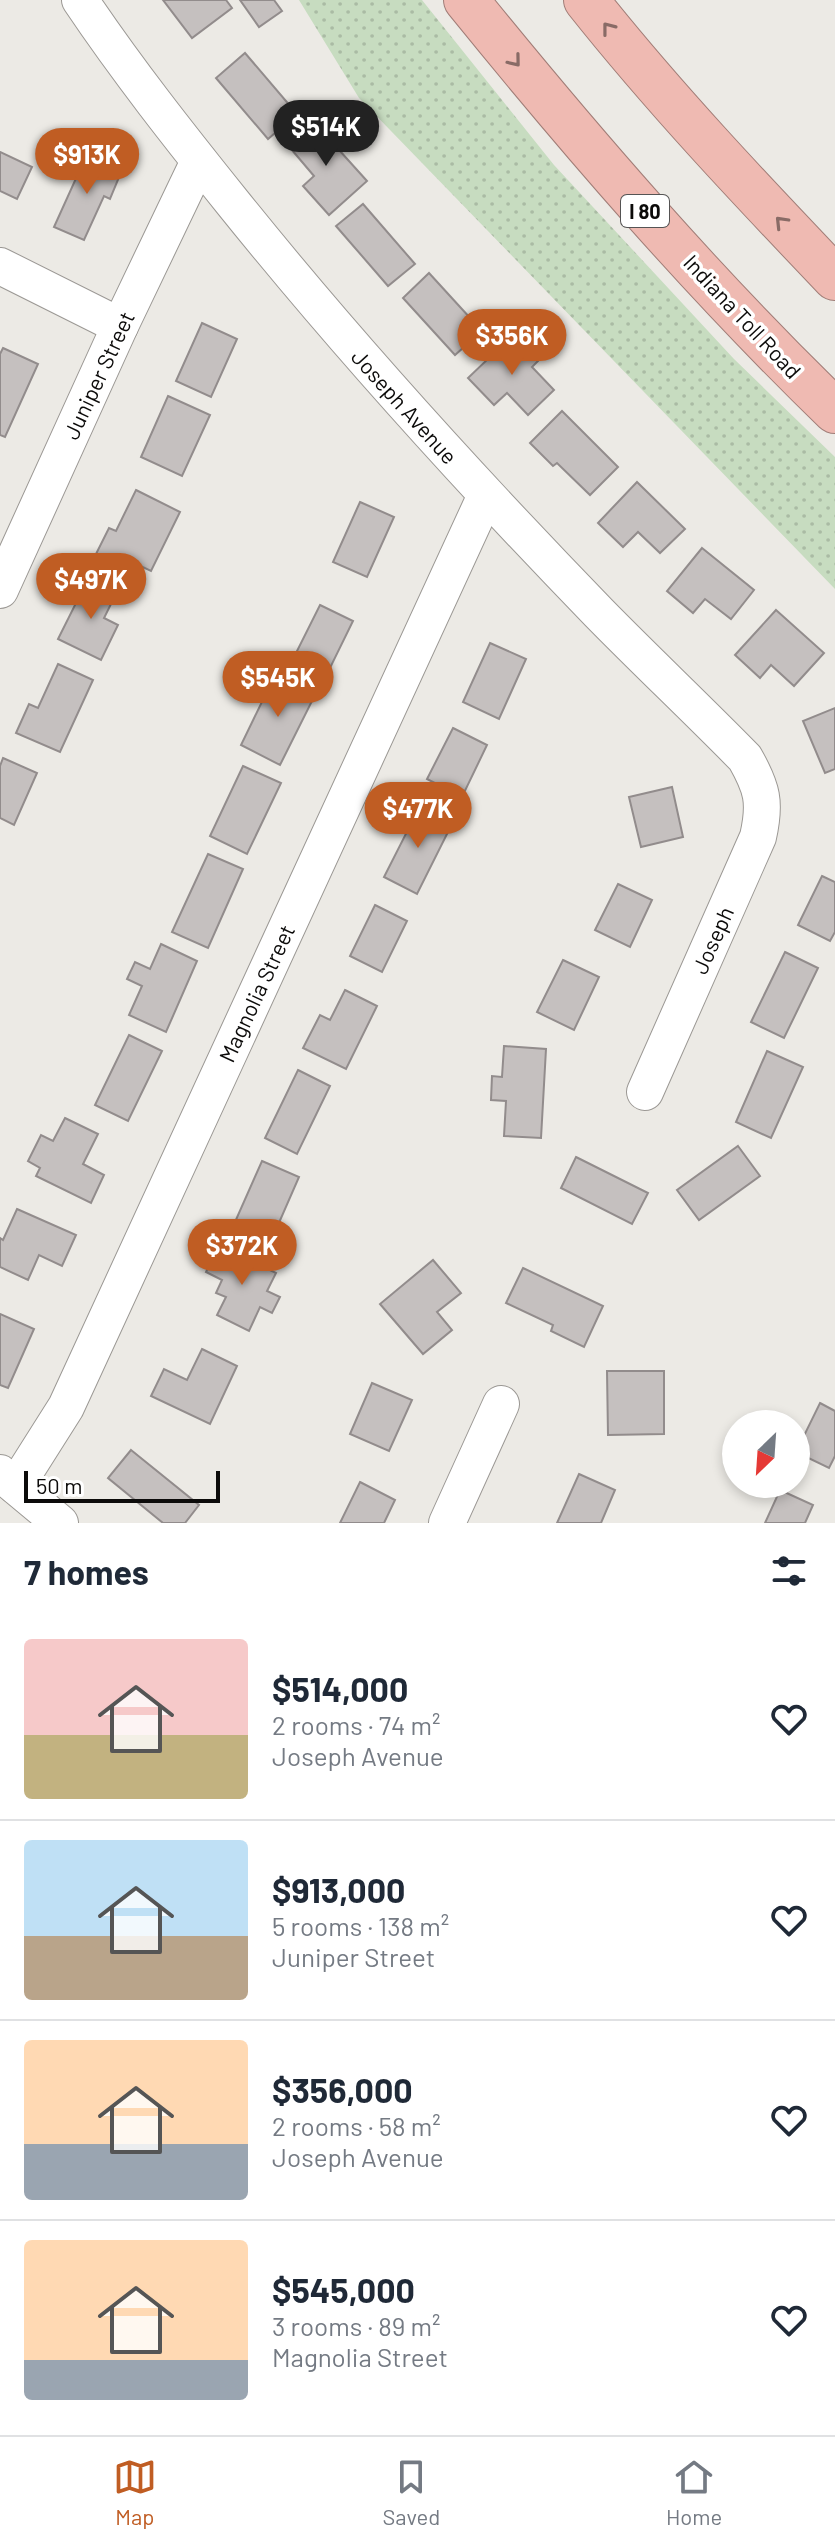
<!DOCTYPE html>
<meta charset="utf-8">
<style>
body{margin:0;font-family:Barlow,sans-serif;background:#f6f6f7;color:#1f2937;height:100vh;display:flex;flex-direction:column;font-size:30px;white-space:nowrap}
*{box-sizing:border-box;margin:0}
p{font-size:26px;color:#747a83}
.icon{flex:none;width:44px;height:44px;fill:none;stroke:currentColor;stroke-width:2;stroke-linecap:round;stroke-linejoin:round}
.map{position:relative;height:1523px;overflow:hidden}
.drawer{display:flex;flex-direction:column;background:#fff;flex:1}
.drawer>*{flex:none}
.needle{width:52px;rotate:205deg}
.controls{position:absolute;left:722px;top:1410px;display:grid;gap:16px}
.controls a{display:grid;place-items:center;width:88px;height:88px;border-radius:50%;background:#fff;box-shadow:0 4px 12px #0003;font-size:40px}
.scale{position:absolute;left:24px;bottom:20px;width:196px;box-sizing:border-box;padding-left:8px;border:4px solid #0c0b0a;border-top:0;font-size:22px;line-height:28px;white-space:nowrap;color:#0c0b0a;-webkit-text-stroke:6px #fff;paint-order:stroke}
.price{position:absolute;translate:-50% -68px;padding:0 18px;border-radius:28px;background:#c05d23;color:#fff;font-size:26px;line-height:52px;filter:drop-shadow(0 2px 4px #0008)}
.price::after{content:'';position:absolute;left:50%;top:48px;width:24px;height:18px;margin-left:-12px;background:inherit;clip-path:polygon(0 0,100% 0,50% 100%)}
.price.active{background:#222;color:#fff}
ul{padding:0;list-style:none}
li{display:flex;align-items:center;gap:24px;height:200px;padding:0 24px}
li+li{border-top:2px solid #e0e1e3}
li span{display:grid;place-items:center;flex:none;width:224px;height:160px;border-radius:8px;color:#555}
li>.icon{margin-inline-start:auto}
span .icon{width:96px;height:96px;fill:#fffc;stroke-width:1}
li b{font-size:34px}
h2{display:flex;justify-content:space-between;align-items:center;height:96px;padding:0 24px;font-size:34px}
.tab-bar{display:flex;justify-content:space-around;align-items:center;height:112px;border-top:2px solid #e0e1e3;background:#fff;font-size:22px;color:#747a83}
.tab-bar a{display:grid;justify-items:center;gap:4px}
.tab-bar .active{color:#c05d23}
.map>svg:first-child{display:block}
.grass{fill:url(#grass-dots)}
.building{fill:#c5c0bf;stroke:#928c8c;stroke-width:2}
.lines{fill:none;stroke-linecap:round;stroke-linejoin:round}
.minor-casing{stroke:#9b9894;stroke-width:38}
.highway-casing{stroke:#a07d77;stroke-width:46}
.minor{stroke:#fff;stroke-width:36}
.highway{stroke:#efbab2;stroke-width:44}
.oneway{stroke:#896b66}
.labels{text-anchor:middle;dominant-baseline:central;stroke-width:7;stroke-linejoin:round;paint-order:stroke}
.shield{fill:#fff;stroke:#555454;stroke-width:2}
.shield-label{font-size:20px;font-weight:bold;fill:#0c0b0a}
.street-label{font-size:22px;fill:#0c0b0a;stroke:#fff}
</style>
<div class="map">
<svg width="835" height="1523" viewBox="0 0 835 1523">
<defs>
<pattern id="grass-dots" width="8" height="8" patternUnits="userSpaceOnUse" patternTransform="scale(2)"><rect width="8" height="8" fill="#c7dcc0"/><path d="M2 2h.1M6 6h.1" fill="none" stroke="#aabba4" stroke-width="1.8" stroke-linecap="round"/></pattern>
</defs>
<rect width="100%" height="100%" fill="#eceae5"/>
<polygon class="grass" points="299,0 422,0 554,165 734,359 835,457 835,589 359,98"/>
<g class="building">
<polygon points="163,0 226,0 232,8 192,38"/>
<polygon points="240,0 274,0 282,11 259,27"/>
<polygon points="245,53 297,114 268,139 216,78"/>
<polygon points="312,120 367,181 329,215 303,186 314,176 286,143"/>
<polygon points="0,152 32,167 17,199 0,191"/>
<polygon points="87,154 122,170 110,199 104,196 84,240 54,227"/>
<polygon points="363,204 415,264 388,286 336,226"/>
<polygon points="429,273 482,331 455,355 403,298"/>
<polygon points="202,323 237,339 211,397 176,381"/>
<polygon points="514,334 539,360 532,367 554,390 528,415 507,393 494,405 468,378"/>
<polygon points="3,348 38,364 5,437 0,435 0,354"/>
<polygon points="168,396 210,415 182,476 141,457"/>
<polygon points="562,411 618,467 590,495 557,463 553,466 530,443"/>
<polygon points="637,482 685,529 660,553 638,532 623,547 598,523"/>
<polygon points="136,490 180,512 151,571 126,559 121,569 95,556 109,528 116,531"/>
<polygon points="360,502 394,517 367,577 333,562"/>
<polygon points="702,548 754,590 731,619 705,599 693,613 667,591"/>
<polygon points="88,579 116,594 104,618 118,625 101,660 58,639"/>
<polygon points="320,605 353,621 329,670 296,653"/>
<polygon points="776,610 824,653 794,686 771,665 760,678 735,655"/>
<polygon points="490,643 526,659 499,719 463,702"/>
<polygon points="58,664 93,680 60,752 16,733 29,704 38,708"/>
<polygon points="276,673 316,693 280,765 241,745"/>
<polygon points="835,708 835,769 825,773 803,721"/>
<polygon points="453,728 487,745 462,797 427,779"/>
<polygon points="3,758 37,773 14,825 0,818 0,766"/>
<polygon points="243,766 281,783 247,854 210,836"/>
<polygon points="672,787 683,837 641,847 629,797"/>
<polygon points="420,806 453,822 417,894 384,877"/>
<polygon points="208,854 243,869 208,948 172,932"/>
<polygon points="822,876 835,882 835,932 830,941 798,925"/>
<polygon points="618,884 652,900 630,947 595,930"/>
<polygon points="375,905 407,921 382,972 350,956"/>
<polygon points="161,944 197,961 166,1032 129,1015 142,986 127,979 135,962 150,969"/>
<polygon points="785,952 818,968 784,1038 751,1022"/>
<polygon points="563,960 599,977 574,1030 537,1012"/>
<polygon points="345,990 377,1006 346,1069 303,1048 320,1015 330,1020"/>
<polygon points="129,1035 162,1051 128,1121 95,1105"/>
<polygon points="504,1046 546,1049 541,1138 504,1136 506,1101 491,1100 492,1076 502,1077"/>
<polygon points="767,1051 803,1067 771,1138 736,1122"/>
<polygon points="298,1070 330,1086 297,1154 265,1138"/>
<polygon points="65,1118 98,1134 83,1164 104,1175 91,1203 36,1176 40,1168 28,1161 41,1135 53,1141"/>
<polygon points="738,1146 760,1176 699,1220 677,1190"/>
<polygon points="576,1157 648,1193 632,1224 561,1188"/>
<polygon points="262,1161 299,1177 268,1248 231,1231"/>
<polygon points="17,1209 76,1235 62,1266 39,1255 28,1280 0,1267 0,1238 3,1240"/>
<polygon points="219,1245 276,1273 267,1291 280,1297 272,1313 260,1307 249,1331 217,1315 226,1297 216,1293 222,1280 206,1272"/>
<polygon points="433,1260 461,1293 437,1312 452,1330 423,1354 380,1304"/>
<polygon points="523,1268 603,1306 584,1347 551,1331 553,1325 506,1303"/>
<polygon points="0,1314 34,1329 8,1388 0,1385"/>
<polygon points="202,1349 237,1366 210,1424 151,1396 164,1369 187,1380"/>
<polygon points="607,1371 664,1371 664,1434 608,1435"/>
<polygon points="372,1383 412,1400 389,1451 350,1434"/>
<polygon points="820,1403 835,1411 835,1456 829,1468 796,1452"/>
<polygon points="131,1450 199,1505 185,1523 163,1523 108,1478"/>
<polygon points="579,1474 615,1490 601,1523 557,1523"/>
<polygon points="360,1482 395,1500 384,1523 340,1523"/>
<polygon points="780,1490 813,1505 805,1523 765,1523"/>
</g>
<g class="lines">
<defs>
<g id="minor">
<path d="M80 0C127 70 180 137 233 203 348 346 471 481 599 613 647 662 697 709 745 758 762 788 766 802 758 837L645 1092"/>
<polyline points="0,266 120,326"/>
<polyline points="0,590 120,326 199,161"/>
<polyline points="0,1473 60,1523"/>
<polyline points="16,1486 66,1407 486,495"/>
<polyline points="447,1523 501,1404"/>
</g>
<g id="highway">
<path d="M466 0C582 143 703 283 835 411"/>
<path d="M586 0C663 97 749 188 835 278"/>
</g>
</defs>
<use href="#minor" class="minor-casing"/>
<use href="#highway" class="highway-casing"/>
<use href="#minor" class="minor"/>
<use href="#highway" class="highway"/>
</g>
<defs><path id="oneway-chevron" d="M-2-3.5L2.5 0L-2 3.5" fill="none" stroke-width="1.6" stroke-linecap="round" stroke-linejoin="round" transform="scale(2)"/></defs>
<g class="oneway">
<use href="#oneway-chevron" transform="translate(608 28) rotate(-128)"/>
<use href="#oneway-chevron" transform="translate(515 61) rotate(51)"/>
<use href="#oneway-chevron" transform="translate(781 222) rotate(-134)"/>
</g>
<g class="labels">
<rect class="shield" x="621" y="195" width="48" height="32" rx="6"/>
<g class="shield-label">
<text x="645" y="211">I 80</text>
</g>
<g class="street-label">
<text transform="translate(743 316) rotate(47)">Indiana Toll Road</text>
<text transform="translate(98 375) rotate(-65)">Juniper Street</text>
<text transform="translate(405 406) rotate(48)">Joseph Avenue</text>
<text transform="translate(712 940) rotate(-66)">Joseph</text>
<text transform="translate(256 993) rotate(-65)">Magnolia Street</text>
</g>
</g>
</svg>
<div class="controls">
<a><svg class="needle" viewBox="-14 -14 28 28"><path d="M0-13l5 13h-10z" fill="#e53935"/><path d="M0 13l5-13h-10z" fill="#747a83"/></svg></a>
</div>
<div class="scale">50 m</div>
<b class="price active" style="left:326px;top:168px">$514K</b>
<b class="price" style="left:87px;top:196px">$913K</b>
<b class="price" style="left:512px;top:377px">$356K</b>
<b class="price" style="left:91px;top:621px">$497K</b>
<b class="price" style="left:278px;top:719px">$545K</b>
<b class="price" style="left:418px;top:850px">$477K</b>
<b class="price" style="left:242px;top:1287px">$372K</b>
</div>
<section class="drawer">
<h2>7 homes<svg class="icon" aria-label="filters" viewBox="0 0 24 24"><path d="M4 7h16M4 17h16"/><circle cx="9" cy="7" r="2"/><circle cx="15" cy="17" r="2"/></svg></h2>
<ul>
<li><span style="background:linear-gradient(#f6c9c9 60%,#c2b280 0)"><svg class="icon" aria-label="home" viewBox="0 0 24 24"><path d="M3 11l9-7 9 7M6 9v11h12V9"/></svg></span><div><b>$514,000</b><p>2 rooms · 74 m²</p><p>Joseph Avenue</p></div><svg class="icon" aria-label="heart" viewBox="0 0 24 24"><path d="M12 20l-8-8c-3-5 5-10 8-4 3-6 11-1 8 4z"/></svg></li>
<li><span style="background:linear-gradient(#bfe0f5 60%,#b9a48a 0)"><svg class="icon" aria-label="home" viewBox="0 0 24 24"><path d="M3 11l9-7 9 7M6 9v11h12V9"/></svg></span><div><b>$913,000</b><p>5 rooms · 138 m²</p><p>Juniper Street</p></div><svg class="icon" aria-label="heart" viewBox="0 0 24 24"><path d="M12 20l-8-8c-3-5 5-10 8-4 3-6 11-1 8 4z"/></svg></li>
<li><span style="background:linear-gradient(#ffd9b3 65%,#9aa5b1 0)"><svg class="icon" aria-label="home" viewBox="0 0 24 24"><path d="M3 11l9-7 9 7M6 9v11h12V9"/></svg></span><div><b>$356,000</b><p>2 rooms · 58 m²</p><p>Joseph Avenue</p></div><svg class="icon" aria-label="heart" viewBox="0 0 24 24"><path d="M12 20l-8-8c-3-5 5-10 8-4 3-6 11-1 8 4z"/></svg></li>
<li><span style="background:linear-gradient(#ffd9b3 75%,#9aa5b1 0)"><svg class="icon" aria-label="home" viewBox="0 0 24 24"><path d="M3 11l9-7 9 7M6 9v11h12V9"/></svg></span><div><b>$545,000</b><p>3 rooms · 89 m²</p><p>Magnolia Street</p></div><svg class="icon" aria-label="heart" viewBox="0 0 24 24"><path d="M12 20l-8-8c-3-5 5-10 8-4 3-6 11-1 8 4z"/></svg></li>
</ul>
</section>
<nav class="tab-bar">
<a class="active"><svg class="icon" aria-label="map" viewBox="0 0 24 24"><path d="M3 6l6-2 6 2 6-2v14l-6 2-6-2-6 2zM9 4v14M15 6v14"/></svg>Map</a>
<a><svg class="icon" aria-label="saved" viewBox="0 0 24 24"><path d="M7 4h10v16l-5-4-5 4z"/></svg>Saved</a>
<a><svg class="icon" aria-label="home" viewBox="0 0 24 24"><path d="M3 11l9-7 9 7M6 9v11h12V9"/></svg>Home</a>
</nav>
